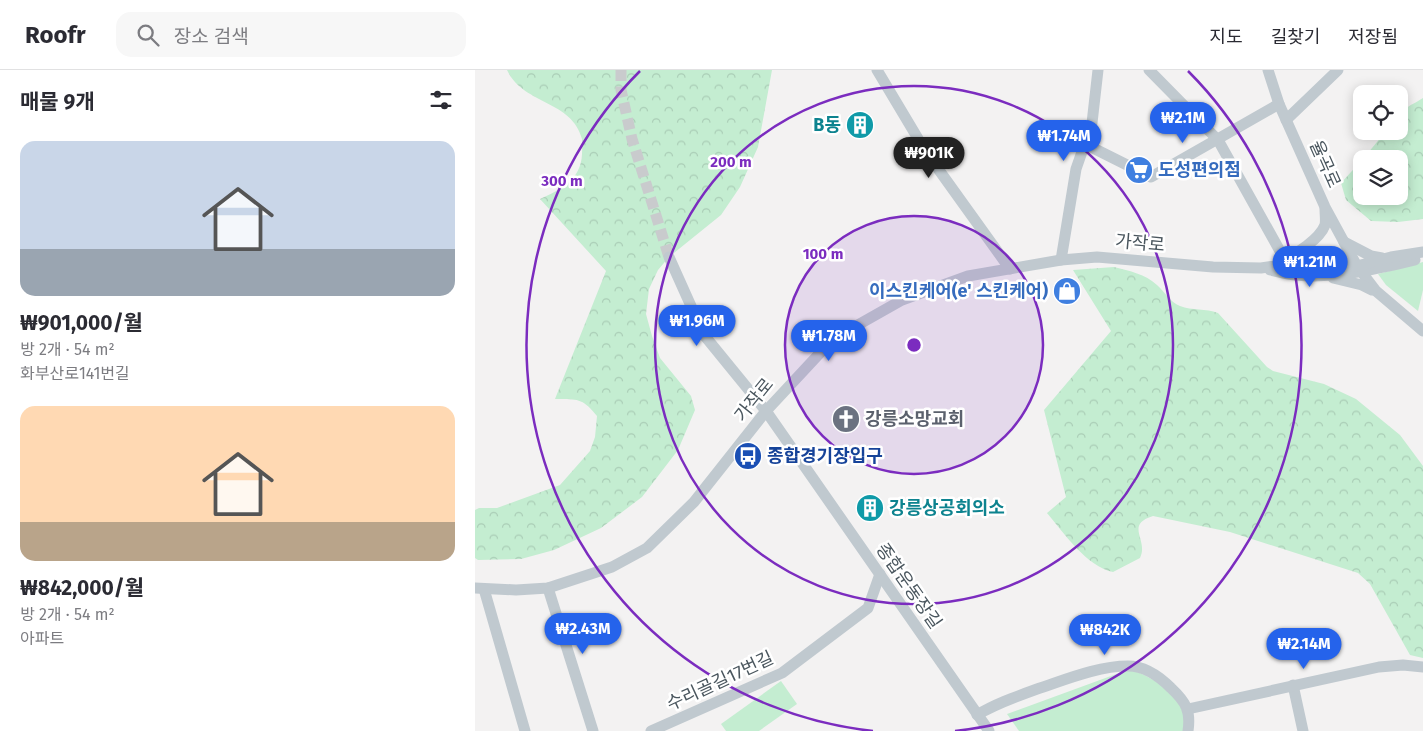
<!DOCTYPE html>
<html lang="ko">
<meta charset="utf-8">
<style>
body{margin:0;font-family:"Fira Sans","Noto Sans KR",sans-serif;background:#f7f7f7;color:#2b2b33;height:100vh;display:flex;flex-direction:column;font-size:19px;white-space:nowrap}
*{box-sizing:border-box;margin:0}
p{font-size:16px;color:#7c7c81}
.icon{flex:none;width:28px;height:28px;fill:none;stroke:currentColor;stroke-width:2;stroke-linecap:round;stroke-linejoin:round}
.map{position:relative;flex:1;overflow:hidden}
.panel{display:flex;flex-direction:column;background:#fff;width:475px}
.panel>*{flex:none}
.controls{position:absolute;left:878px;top:15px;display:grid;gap:10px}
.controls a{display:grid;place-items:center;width:55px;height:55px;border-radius:10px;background:#fff;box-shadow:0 2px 12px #0003;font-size:25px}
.price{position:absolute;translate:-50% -42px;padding:0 11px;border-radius:18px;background:#2563eb;color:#fff;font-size:16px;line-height:32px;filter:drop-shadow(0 1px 2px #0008)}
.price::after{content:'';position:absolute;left:50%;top:30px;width:15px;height:11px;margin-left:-8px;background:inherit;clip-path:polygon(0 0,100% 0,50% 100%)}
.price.selected{background:#222;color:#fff}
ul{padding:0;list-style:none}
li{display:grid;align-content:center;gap:10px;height:265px;padding:0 20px}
li span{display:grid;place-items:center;height:155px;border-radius:15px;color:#555}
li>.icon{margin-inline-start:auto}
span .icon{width:90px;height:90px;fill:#fffc;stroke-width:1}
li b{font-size:21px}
h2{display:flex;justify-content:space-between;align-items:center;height:60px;padding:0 20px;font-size:21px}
header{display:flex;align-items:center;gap:30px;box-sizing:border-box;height:70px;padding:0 25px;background:#fff;border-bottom:1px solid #e1e1e2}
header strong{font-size:24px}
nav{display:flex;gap:28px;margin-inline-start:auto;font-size:18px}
.search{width:350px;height:45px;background:#f7f7f7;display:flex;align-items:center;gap:12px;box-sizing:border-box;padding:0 18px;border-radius:15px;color:#7c7c81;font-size:19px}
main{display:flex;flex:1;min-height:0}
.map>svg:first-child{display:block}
.green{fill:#c4edd1}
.forest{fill:url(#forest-crowns)}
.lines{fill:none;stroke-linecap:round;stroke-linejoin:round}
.minor-tunnel{stroke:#c9cbcd;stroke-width:11;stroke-dasharray:11 5.5;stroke-linecap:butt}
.minor{stroke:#c0c9cf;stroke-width:11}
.ring{fill:none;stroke:#7b2cbf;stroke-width:2.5}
.labels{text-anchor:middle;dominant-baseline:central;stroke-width:5;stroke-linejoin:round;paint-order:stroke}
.culture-label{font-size:18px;font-weight:bold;fill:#0d838f;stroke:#fff;text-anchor:end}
.street-label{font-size:18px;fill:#4a565e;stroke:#fff}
.shop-label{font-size:18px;font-weight:bold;fill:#366cbe;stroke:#fff;text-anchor:start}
.worship-label{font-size:18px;font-weight:bold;fill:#5b616d;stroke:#fff;text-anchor:start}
.transit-label{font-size:18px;font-weight:bold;fill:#164399;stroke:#fff;text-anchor:start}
.centre{fill:#7b2cbf;stroke:#fff;stroke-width:2.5}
.ring-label{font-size:15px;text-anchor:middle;font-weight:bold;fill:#7b2cbf;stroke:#fff;stroke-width:5;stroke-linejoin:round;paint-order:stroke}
</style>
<header>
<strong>Roofr</strong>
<div class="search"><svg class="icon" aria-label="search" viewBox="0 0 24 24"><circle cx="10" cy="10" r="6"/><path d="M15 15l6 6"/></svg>장소 검색</div>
<nav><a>지도</a><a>길찾기</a><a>저장됨</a></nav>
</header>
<main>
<section class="panel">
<h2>매물 9개<svg class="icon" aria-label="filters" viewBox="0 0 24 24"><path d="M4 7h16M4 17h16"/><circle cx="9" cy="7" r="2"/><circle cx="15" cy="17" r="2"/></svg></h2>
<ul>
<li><span style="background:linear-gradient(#c9d6e8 70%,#9aa5b1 0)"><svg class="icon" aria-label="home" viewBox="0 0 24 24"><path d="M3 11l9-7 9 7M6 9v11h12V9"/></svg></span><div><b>₩901,000/월</b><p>방 2개 · 54 m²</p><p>화부산로141번길</p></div></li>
<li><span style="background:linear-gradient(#ffd9b3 75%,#b9a48a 0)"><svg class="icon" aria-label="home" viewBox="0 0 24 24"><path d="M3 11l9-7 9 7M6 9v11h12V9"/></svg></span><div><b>₩842,000/월</b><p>방 2개 · 54 m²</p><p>아파트</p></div></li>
</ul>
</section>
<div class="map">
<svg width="948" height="661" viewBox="0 0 948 661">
<defs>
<pattern id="forest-crowns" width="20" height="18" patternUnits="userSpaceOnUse" patternTransform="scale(1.25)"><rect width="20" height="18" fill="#c4edd1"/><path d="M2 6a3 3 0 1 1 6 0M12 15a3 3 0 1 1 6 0" fill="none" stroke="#aacdb6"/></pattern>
</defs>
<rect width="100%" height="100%" fill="#f3f2f2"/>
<g class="green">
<polygon points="948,192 948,220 943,241 911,215 903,204"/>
<path d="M655 599C681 609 716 628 708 661H544L532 644Z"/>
<polygon points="306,611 322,634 284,661 251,661 246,654"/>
</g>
<g class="forest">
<path d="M32 0H297L283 77 265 117 246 145 194 187 183 200 174 219 171 244 177 266 185 288 216 326 220 340 203 380 167 427 126 458 79 480 46 489 3 490 0 488V440L4 438H22L85 415 115 381 120 367 122 346C108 328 102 329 80 329L131 201 65 129C85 120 106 110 107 84 107 79 108 73 107 69 97 30 48 35 32 0Z"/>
<path d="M948 28V149L923 152 896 151 871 130 866 113 886 91V126H924V89H888L911 61H924C924 37 929 40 948 28Z"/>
<path d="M639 197C655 201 670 204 682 215 689 221 695 232 705 236 717 241 731 238 743 243L792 297 798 301 849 314 881 329 925 365 948 396V588L935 585 895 514 883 503 755 462 678 446C649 455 674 470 665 488L638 502C612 497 588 462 572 443L591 427 569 340 636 261 598 200Z"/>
</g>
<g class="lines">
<polyline class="minor-tunnel" points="146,0 146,20 157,69 194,187"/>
<g class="minor">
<polyline points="402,0 451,82 535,199"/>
<polyline points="674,0 743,70 810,190"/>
<polyline points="793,0 804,34 850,137 882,196 901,221 948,261"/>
<polyline points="811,50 863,0"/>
<polyline points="610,74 676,107 804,34"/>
<polyline points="869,172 896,186 907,188"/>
<polyline points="194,187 229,265 291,341 514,661"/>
<polyline points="586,190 601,99 617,53 623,0"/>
<path d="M804 193C818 185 844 171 850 155 851 151 850 144 850 139"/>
<path d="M795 200C804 202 813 205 821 205 859 209 903 199 940 190"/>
<polyline points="858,208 887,215 897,220"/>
<polyline points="0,518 41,520 73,518 137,497 172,478 219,432 291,341 358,269 427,230 493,206 586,190 622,187 738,197 786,198 814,194 882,196 916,187 948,182"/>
<polyline points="73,518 118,661"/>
<polyline points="9,519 50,661"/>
<polyline points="818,615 828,661"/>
<polyline points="713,639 904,597 928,595 948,597"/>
<path d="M502 645C522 633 543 626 565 618 592 609 624 596 653 596 670 596 684 606 696 618 711 632 716 641 713 661"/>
<polyline points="176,661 307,603 393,538 405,504"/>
</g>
</g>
<circle cx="439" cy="275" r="129" fill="#7b2cbf" fill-opacity=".12"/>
<g class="ring">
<circle cx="439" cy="275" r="129"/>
<circle cx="439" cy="275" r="259"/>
<path d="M398 661A388 388 0 0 1 165 1M713 1A388 388 0 0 1 480 661"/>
</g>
<defs>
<symbol id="building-disc" viewBox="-11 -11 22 22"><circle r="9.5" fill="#0f9aa8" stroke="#fff"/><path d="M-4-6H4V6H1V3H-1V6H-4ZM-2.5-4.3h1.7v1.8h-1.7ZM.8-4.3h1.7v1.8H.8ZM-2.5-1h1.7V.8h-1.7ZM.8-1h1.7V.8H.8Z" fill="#fff"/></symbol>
<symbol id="supermarket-disc" viewBox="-11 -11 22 22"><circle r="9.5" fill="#3f7fe0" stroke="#fff"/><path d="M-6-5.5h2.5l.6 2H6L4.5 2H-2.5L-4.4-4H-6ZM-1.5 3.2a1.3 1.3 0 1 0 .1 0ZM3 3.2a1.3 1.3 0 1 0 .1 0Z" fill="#fff"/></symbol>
<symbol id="shop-disc" viewBox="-11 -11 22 22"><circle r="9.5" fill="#3f7fe0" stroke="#fff"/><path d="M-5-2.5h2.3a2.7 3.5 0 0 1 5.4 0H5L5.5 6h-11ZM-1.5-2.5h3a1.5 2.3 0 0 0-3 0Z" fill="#fff"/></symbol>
<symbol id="church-disc" viewBox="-11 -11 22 22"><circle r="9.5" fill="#6b7280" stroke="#fff"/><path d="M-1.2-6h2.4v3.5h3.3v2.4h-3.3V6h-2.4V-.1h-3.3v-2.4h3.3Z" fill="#fff"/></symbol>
<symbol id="bus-disc" viewBox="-11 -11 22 22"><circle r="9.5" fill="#1a4fb4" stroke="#fff"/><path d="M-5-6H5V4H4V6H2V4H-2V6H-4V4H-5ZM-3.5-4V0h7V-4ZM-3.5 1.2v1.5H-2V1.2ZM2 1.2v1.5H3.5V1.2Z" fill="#fff"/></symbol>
</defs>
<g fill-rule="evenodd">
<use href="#building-disc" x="369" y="39" width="32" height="32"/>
<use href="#supermarket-disc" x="648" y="84" width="32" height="32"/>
<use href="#shop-disc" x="576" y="205" width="32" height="32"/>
<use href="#church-disc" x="355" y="333" width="32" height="32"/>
<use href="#bus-disc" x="257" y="370" width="32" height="32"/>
<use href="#building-disc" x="379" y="422" width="32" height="32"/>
</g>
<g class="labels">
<g class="culture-label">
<text x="366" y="55">B동</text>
<text x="414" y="438" text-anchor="start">강릉상공회의소</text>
</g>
<g class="street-label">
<text transform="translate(850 94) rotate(66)">율곡로</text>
<text transform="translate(665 173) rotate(5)">가작로</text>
<text transform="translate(279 330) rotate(-51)">가작로</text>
<text transform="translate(434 516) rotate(55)">종합운동장길</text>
<text transform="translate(245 611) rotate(-25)">수리골길17번길</text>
</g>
<g class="shop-label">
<text x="683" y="100">도성편의점</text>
<text x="573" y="221" text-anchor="end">이스킨케어(e' 스킨케어)</text>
</g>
<g class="worship-label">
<text x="390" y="349">강릉소망교회</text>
</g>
<g class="transit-label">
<text x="292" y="386">종합경기장입구</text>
</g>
</g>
<circle cx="439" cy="275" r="8" class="centre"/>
<g class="ring-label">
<text x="256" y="97">200 m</text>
<text x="87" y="116">300 m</text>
<text x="348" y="189">100 m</text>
</g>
</svg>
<div class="controls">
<a><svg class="icon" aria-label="locate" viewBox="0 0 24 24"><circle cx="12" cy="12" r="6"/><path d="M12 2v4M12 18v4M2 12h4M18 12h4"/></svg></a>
<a><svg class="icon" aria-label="layers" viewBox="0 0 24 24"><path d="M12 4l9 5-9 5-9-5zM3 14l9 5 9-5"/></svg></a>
</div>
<b class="price" style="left:708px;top:74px">₩2.1M</b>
<b class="price" style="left:589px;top:92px">₩1.74M</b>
<b class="price selected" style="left:454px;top:109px">₩901K</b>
<b class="price" style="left:835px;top:218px">₩1.21M</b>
<b class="price" style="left:222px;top:277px">₩1.96M</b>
<b class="price" style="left:354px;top:292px">₩1.78M</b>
<b class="price" style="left:108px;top:585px">₩2.43M</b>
<b class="price" style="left:630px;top:586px">₩842K</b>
<b class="price" style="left:829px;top:600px">₩2.14M</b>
</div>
</main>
